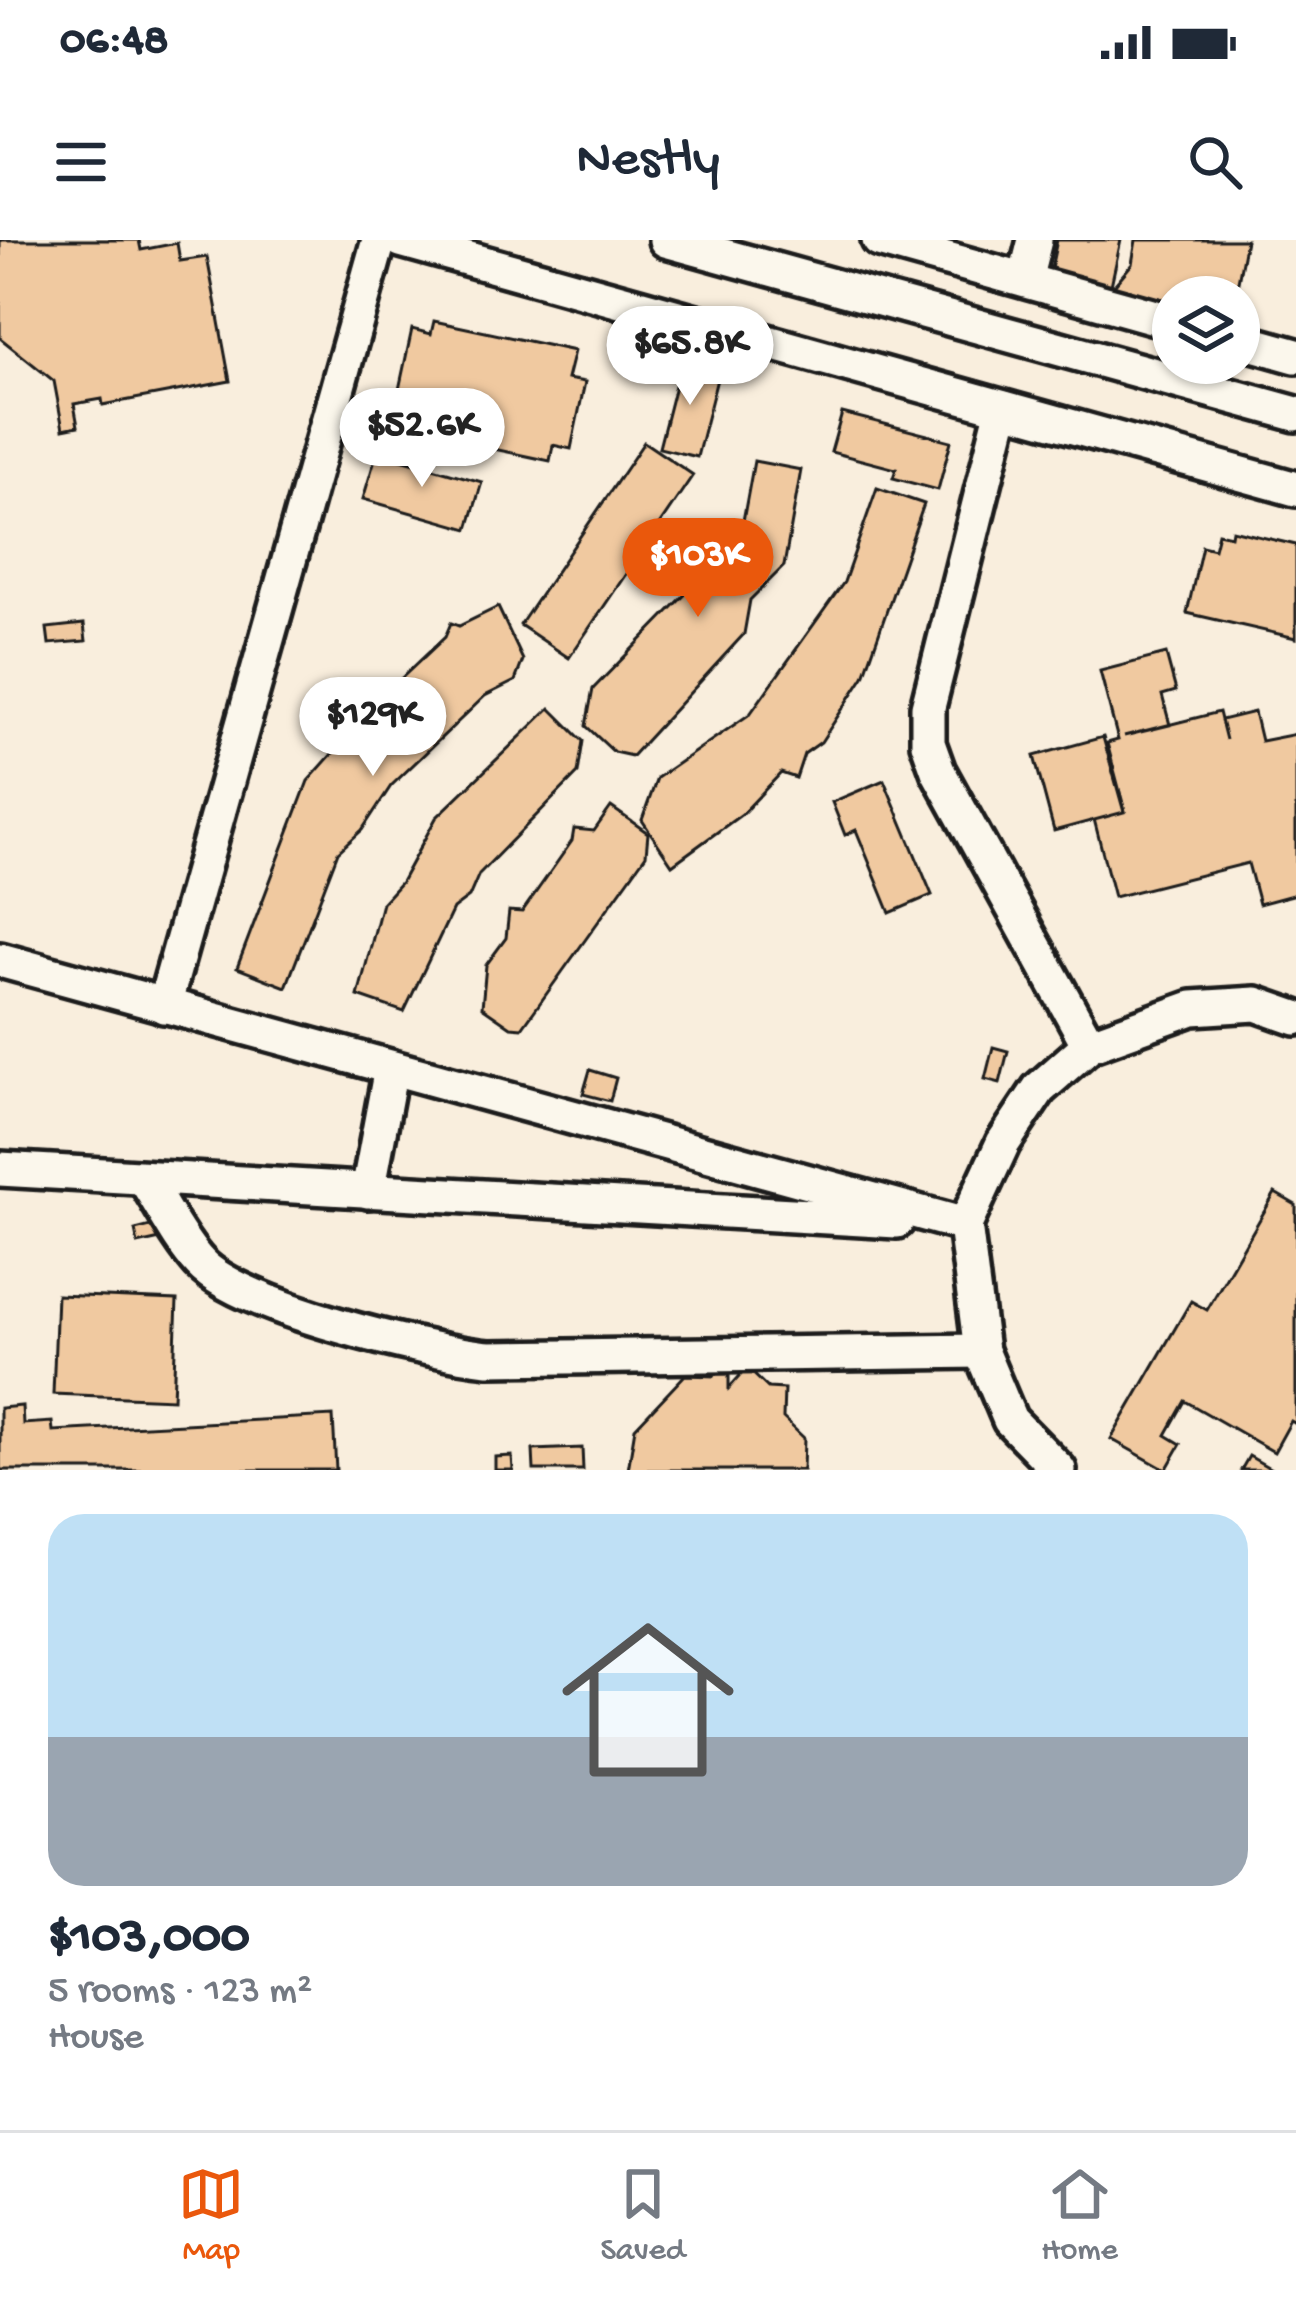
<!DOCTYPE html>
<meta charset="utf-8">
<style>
body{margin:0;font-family:"Gochi Hand",sans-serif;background:#f2f2f3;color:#1f2937;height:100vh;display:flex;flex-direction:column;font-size:45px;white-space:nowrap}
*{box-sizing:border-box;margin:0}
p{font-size:39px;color:#747a83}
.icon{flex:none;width:66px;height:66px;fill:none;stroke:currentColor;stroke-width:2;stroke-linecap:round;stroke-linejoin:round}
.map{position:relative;height:1230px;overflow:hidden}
.panel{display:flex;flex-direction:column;background:#fff;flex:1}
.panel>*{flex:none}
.buttons{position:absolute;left:1152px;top:36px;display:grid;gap:24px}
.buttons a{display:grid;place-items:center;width:108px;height:108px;border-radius:50%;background:#fff;box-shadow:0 3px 9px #0004;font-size:60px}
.price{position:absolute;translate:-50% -102px;padding:0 27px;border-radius:42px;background:#fff;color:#222;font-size:39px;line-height:78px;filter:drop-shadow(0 3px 6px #0008)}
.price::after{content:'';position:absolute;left:50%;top:72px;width:36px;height:27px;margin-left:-18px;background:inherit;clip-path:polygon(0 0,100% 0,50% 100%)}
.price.selected{background:#ea580c;color:#fff}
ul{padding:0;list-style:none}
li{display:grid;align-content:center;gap:24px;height:636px;padding:0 48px}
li+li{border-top:3px solid #e0e1e3}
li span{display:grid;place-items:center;height:372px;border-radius:36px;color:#555}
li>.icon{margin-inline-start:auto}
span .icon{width:216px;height:216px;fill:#fffc;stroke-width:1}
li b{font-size:51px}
.status{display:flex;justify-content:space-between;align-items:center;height:84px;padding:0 60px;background:#fff;direction:ltr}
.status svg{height:33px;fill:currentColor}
header{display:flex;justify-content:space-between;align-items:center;height:156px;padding:0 48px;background:#fff;font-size:54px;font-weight:600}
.menu{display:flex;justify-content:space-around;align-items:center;height:168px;border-top:3px solid #e0e1e3;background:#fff;font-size:33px;color:#747a83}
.menu a{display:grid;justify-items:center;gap:6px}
.menu .selected{color:#ea580c}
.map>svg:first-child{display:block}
.building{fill:#f0c9a0;stroke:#1c1c1c;stroke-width:3}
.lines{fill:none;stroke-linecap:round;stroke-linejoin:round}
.minor-casing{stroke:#1c1c1c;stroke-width:42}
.minor{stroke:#fbf7ec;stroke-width:33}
</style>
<div class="status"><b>06:48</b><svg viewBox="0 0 49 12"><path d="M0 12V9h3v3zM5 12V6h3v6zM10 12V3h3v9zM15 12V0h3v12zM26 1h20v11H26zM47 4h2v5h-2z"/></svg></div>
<header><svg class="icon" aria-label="menu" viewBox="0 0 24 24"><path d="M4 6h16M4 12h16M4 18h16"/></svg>Nestly<svg class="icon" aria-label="search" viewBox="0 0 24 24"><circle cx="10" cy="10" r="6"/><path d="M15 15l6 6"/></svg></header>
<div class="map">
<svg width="1296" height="1230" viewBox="0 0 1296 1230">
<rect width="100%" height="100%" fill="#f9eedd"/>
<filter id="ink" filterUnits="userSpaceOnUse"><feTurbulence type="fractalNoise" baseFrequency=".00833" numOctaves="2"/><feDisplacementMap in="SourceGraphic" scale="24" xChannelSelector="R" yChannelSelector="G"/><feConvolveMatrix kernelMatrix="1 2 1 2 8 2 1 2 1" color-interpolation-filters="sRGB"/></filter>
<g filter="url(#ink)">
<g class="building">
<polygon points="0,0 139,0 141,10 177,3 180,21 207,17 230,141 103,165 102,159 74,164 78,186 63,189 54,141 0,98"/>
<polygon points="1057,0 1121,0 1110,50 1132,24 1136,0 1246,0 1235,57 1173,57 1173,67 1048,43"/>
<polygon points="434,81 574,111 567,139 585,142 571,209 553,205 550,221 391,187 412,89 431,94"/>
<polygon points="682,118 720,127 697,217 659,208"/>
<polygon points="842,173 951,201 938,250 893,238 896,229 831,212"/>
<polygon points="644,202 693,235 569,418 520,385"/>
<polygon points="377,212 482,242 468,289 363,259"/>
<polygon points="754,221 801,230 784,326 750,360 744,394 632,516 614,512 586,486 593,449 707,332 710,314 743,281"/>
<polygon points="877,248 924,264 864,436 821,502 804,514 796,538 781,533 742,574 672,625 642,580 657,538 750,474 844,342"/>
<polygon points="1232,290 1296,305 1296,398 1187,373 1202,306 1214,309 1218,293 1231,296"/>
<polygon points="498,367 523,420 515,441 485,456 391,546 362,590 338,612 286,747 237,728 308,541 389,450 445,397 451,383 459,386"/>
<polygon points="84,384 86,401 49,404 47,388"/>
<polygon points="1166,414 1176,451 1162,455 1170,485 1124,496 1219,472 1226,500 1221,480 1254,472 1261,501 1296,494 1296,654 1259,664 1248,623 1114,657 1094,579 1125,571 1107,503 1118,500 1100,431"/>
<polygon points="550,468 583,501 578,533 479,634 469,657 453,669 404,772 358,756 382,663 401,642 436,578"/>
<polygon points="1103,497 1124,572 1054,591 1034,516"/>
<polygon points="884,540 932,655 890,673 856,590 845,595 832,562"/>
<polygon points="611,567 648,593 646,615 522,788 511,787 482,767 486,725 506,698 509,671 522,672 572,601 574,589 594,591"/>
<polygon points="993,807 1008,811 1000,843 985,839"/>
<polygon points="590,830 616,838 610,861 583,854"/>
<polygon points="1275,953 1296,965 1296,1184 1291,1181 1274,1212 1185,1161 1166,1195 1181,1204 1166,1230 1111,1199 1191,1061 1207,1070"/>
<polygon points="166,982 169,997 138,1004 135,990"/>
<polygon points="57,1055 177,1060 173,1159 53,1154"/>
<polygon points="713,1121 729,1122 729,1148 747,1128 768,1148 784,1149 783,1178 804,1198 803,1230 628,1230 635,1188 685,1135 713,1136"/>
<polygon points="22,1166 23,1184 52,1182 53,1191 333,1176 336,1230 0,1230 0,1168"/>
<polygon points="582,1208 583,1230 534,1230 533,1210"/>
<polygon points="512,1216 513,1230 495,1230 495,1217"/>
<polygon points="1249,1216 1273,1230 1241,1230"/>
</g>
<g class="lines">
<defs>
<g id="minor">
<polyline points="401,0 1296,249"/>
<polyline points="666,0 1296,174"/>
<polyline points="879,0 1173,82"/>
<polyline points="1025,40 1035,0"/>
<polyline points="1239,100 1296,116"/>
<polyline points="1003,168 928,467 928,503 938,531 1089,805"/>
<polyline points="0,720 965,985"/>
<polyline points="164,766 379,0"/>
<polyline points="0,929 897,981"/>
<path d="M144 938C162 965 178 999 200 1023 240 1067 427 1112 489 1118L981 1111"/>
<polyline points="368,951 391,828"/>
<polyline points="1059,1230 1010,1180 981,1111 965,985 1003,903 1039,849 1089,805 1192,768 1256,764 1296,778"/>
</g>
</defs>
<use href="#minor" class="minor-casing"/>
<use href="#minor" class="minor"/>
</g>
</g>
</svg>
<div class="buttons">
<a><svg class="icon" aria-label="layers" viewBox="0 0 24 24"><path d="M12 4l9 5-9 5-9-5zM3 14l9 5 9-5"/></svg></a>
</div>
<b class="price" style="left:690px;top:168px">$65.8K</b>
<b class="price" style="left:422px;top:250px">$52.6K</b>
<b class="price selected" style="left:698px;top:380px">$103K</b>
<b class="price" style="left:373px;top:539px">$129K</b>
</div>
<section class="panel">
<ul>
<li><span style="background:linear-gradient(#bfe0f5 60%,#9aa5b1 0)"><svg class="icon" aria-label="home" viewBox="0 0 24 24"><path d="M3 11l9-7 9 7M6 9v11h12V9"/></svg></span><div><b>$103,000</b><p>5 rooms · 123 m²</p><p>House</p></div></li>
</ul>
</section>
<nav class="menu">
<a class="selected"><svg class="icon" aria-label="map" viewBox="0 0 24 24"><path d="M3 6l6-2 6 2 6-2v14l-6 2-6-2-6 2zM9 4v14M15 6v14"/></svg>Map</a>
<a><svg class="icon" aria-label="saved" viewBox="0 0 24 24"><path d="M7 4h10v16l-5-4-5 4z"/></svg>Saved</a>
<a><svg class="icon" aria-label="home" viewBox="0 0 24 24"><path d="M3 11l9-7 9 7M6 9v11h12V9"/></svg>Home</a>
</nav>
